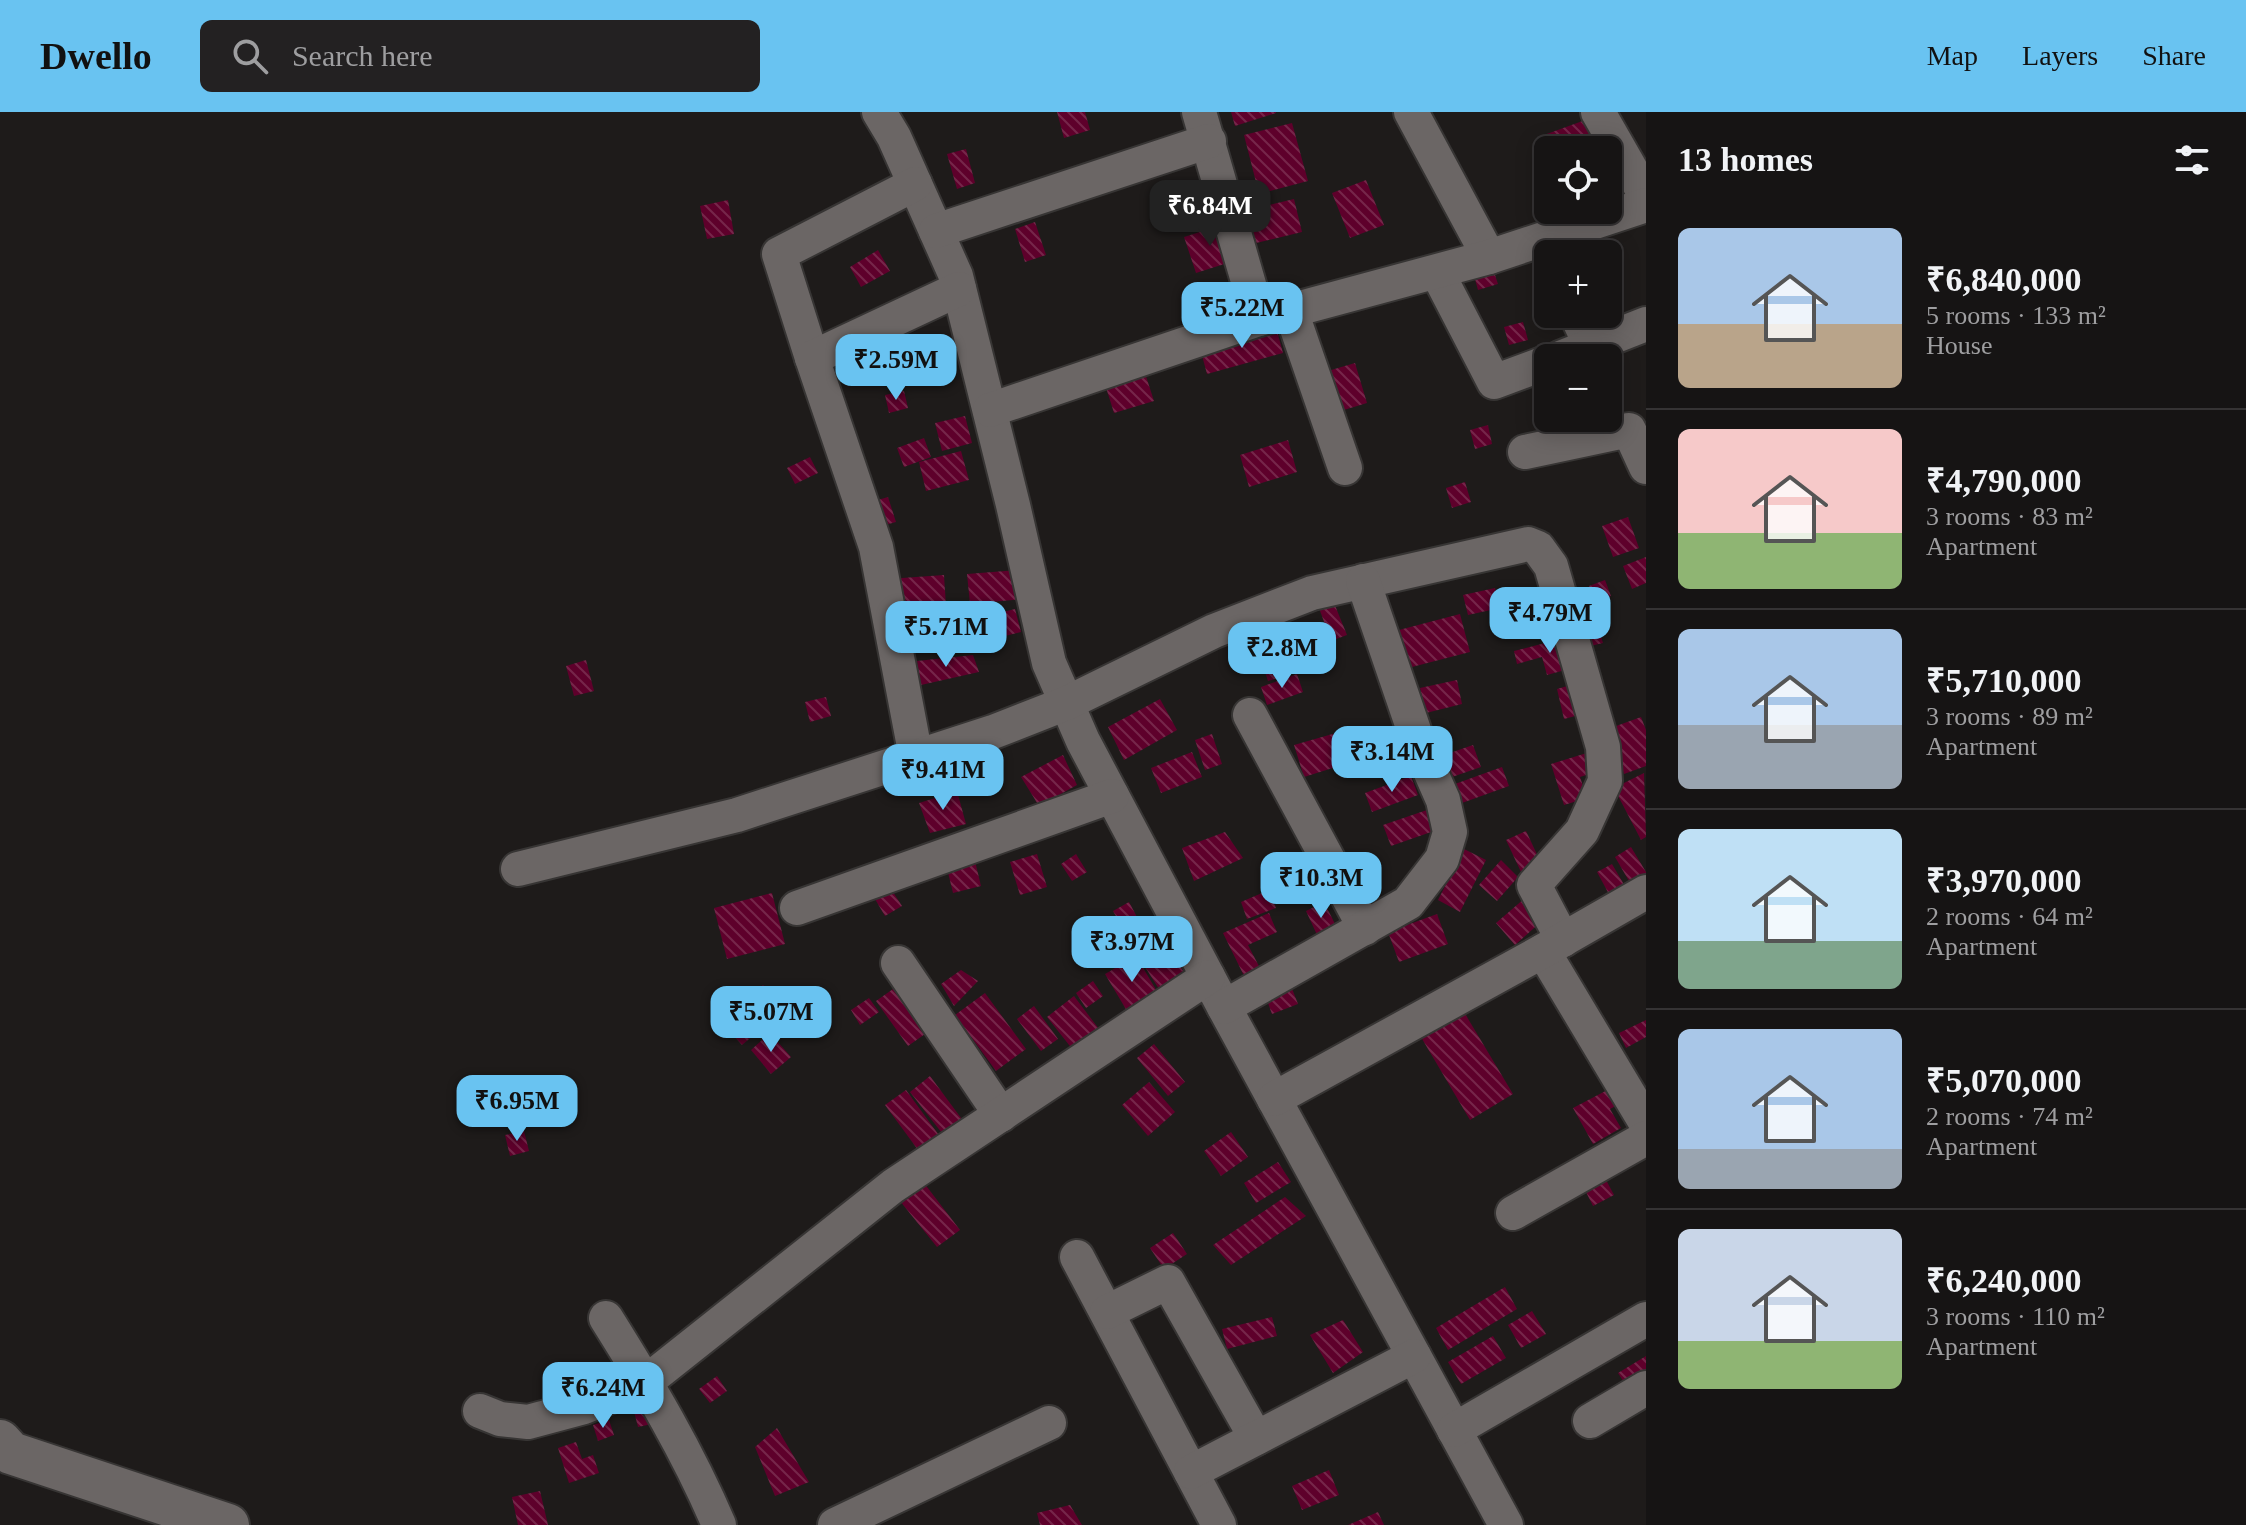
<!DOCTYPE html>
<meta charset="utf-8">
<style>
body{margin:0;font-family:"Times New Roman",serif;background:#232122;color:#f1f3f6;height:100vh;display:flex;flex-direction:column;font-size:30px;white-space:nowrap}
*{box-sizing:border-box;margin:0}
p{font-size:26px;color:#9e9ea0}
.icon{flex:none;width:44px;height:44px;fill:none;stroke:currentColor;stroke-width:2;stroke-linecap:round;stroke-linejoin:round}
.map{position:relative;flex:1;overflow:hidden}
.sheet{display:flex;flex-direction:column;background:#161414;width:600px}
.sheet>*{flex:none}
.tools{position:absolute;left:1534px;top:24px;display:grid;gap:16px}
.tools a{display:grid;place-items:center;width:88px;height:88px;border-radius:12px;background:#161414;box-shadow:0 4px 20px #0003,0 0 0 2px #353334;font-size:40px}
.price{position:absolute;translate:-50% -68px;padding:0 18px;border-radius:16px;background:#69c3f1;color:#111;font-size:26px;line-height:52px;filter:drop-shadow(0 2px 4px #0008)}
.price::after{content:'';position:absolute;left:50%;top:48px;width:24px;height:18px;margin-left:-12px;background:inherit;clip-path:polygon(0 0,100% 0,50% 100%)}
.price.selected{background:#222;color:#fff}
ul{padding:0;list-style:none}
li{display:flex;align-items:center;gap:24px;height:200px;padding:0 32px}
li+li{border-top:2px solid #353334}
li span{display:grid;place-items:center;flex:none;width:224px;height:160px;border-radius:12px;color:#555}
li>.icon{margin-inline-start:auto}
span .icon{width:96px;height:96px;fill:#fffc;stroke-width:1}
li b{font-size:34px}
h2{display:flex;justify-content:space-between;align-items:center;height:96px;padding:0 32px;font-size:34px}
header{display:flex;align-items:center;gap:48px;box-sizing:border-box;height:112px;padding:0 40px;background:#69c3f1;color:#111}
header strong{font-size:38px}
nav{display:flex;gap:44px;margin-inline-start:auto;font-size:28px}
.search{width:560px;height:72px;background:#232122;display:flex;align-items:center;gap:20px;box-sizing:border-box;padding:0 28px;border-radius:12px;color:#9e9ea0;font-size:30px}
main{display:flex;flex:1;min-height:0}
.map>svg:first-child{display:block}
.building{fill:url(#building-back-hatch)}
.lines{fill:none;stroke-linecap:round;stroke-linejoin:round}
.minor-casing{stroke:#373534;stroke-width:38}
.tertiary-casing{stroke:#373534;stroke-width:46}
.minor{stroke:#6b6665;stroke-width:34}
.tertiary{stroke:#6b6665;stroke-width:42}
</style>
<header>
<strong>Dwello</strong>
<div class="search"><svg class="icon" aria-label="search" viewBox="0 0 24 24"><circle cx="10" cy="10" r="6"/><path d="M15 15l6 6"/></svg>Search here</div>
<nav><a>Map</a><a>Layers</a><a>Share</a></nav>
</header>
<main>
<div class="map">
<svg width="1646" height="1413" viewBox="0 0 1646 1413">
<defs>
<pattern id="building-back-hatch" width="6" height="6" patternUnits="userSpaceOnUse" patternTransform="scale(2)"><rect width="6" height="6" fill="#5e002b"/><path d="M-1 5l2 2M0 0l6 6M5-1l2 2" fill="none" stroke="#76264a"/></pattern>
</defs>
<rect width="100%" height="100%" fill="#1e1b1a"/>
<g class="building">
<polygon points="1057,0 1085,0 1090,18 1064,26"/>
<polygon points="1231,0 1276,0 1276,1 1235,14"/>
<polygon points="1599,3 1609,29 1585,38 1550,38 1544,23"/>
<polygon points="1292,11 1308,69 1259,82 1244,23"/>
<polygon points="966,37 975,71 957,77 947,42"/>
<polygon points="1366,68 1384,113 1350,126 1332,81"/>
<polygon points="1219,79 1225,99 1178,112 1172,92"/>
<polygon points="1294,87 1302,120 1256,131 1248,98"/>
<polygon points="728,88 734,122 707,127 700,94"/>
<polygon points="1035,110 1046,143 1025,150 1015,117"/>
<polygon points="1225,112 1237,148 1196,161 1184,125"/>
<polygon points="878,138 890,159 861,175 850,155"/>
<polygon points="1492,154 1498,172 1478,178 1473,160"/>
<polygon points="1523,210 1528,228 1509,233 1504,215"/>
<polygon points="1276,215 1283,241 1207,262 1200,236"/>
<polygon points="1355,251 1367,291 1334,301 1321,261"/>
<polygon points="1143,255 1154,289 1114,301 1103,266"/>
<polygon points="1548,266 1548,290 1540,292 1533,270"/>
<polygon points="904,279 908,296 889,301 885,283"/>
<polygon points="965,304 972,331 942,339 935,311"/>
<polygon points="1488,313 1492,332 1475,337 1470,318"/>
<polygon points="924,326 931,345 904,355 897,336"/>
<polygon points="1288,328 1297,360 1249,375 1240,343"/>
<polygon points="961,339 969,368 926,379 919,350"/>
<polygon points="810,345 818,361 795,372 787,356"/>
<polygon points="1465,370 1471,390 1452,396 1446,376"/>
<polygon points="888,385 896,410 878,415 871,390"/>
<polygon points="1628,405 1639,436 1613,445 1602,414"/>
<polygon points="1646,445 1646,471 1632,477 1623,454"/>
<polygon points="1019,458 1022,487 970,492 967,462"/>
<polygon points="944,463 946,494 891,498 888,467"/>
<polygon points="1605,468 1611,484 1595,490 1589,474"/>
<polygon points="1495,476 1500,496 1468,503 1463,483"/>
<polygon points="1334,491 1347,523 1331,529 1319,496"/>
<polygon points="1015,497 1021,520 993,527 987,504"/>
<polygon points="970,501 971,528 918,530 917,503"/>
<polygon points="1460,502 1470,540 1408,556 1399,518"/>
<polygon points="1598,515 1603,531 1586,535 1582,520"/>
<polygon points="1568,525 1576,555 1547,563 1542,545 1517,552 1514,539"/>
<polygon points="973,543 979,560 921,573 917,549"/>
<polygon points="1289,543 1294,561 1268,569 1262,551"/>
<polygon points="586,548 594,579 574,584 566,554"/>
<polygon points="1297,562 1303,580 1267,593 1261,575"/>
<polygon points="1457,568 1462,592 1426,601 1420,576"/>
<polygon points="1574,572 1583,602 1564,607 1557,577"/>
<polygon points="826,585 831,604 810,610 805,590"/>
<polygon points="1160,587 1177,618 1124,648 1108,615"/>
<polygon points="1641,605 1646,618 1646,654 1624,662 1608,617"/>
<polygon points="1343,619 1352,650 1304,665 1294,633"/>
<polygon points="1212,622 1222,652 1205,658 1195,628"/>
<polygon points="1473,633 1481,655 1452,665 1444,643"/>
<polygon points="1192,640 1202,665 1161,681 1151,656"/>
<polygon points="1590,640 1596,660 1580,665 1587,686 1564,693 1551,652"/>
<polygon points="1063,643 1077,673 1039,694 1021,665"/>
<polygon points="965,645 980,645 985,670 975,675"/>
<polygon points="1502,655 1509,674 1462,691 1455,672"/>
<polygon points="1644,661 1646,725 1641,728 1614,676"/>
<polygon points="1411,664 1418,683 1372,700 1365,681"/>
<polygon points="957,679 966,712 930,721 919,691"/>
<polygon points="1427,698 1434,719 1391,734 1383,713"/>
<polygon points="1526,719 1541,751 1521,760 1506,728"/>
<polygon points="1225,720 1243,746 1194,769 1182,736"/>
<polygon points="1631,735 1646,760 1646,775 1636,781 1615,745"/>
<polygon points="1464,737 1486,748 1460,800 1438,788"/>
<polygon points="1037,742 1047,775 1020,783 1010,750"/>
<polygon points="1076,742 1087,760 1072,769 1061,752"/>
<polygon points="974,745 981,774 953,781 946,752"/>
<polygon points="1501,748 1518,765 1497,789 1479,773"/>
<polygon points="1318,752 1325,772 1288,785 1281,764"/>
<polygon points="1612,752 1626,776 1610,784 1597,760"/>
<polygon points="891,777 902,794 885,804 875,787"/>
<polygon points="1269,778 1276,796 1247,807 1241,790"/>
<polygon points="772,781 785,832 727,847 714,796"/>
<polygon points="1525,786 1543,808 1515,833 1496,811"/>
<polygon points="1129,790 1137,805 1121,813 1113,799"/>
<polygon points="1324,790 1337,816 1318,825 1306,799"/>
<polygon points="1269,801 1277,820 1248,833 1262,860 1246,868 1223,821"/>
<polygon points="1437,802 1448,832 1399,850 1388,820"/>
<polygon points="1162,828 1184,860 1159,877 1138,844"/>
<polygon points="1136,844 1158,881 1127,899 1105,862"/>
<polygon points="961,858 978,869 954,894 941,872"/>
<polygon points="1093,869 1103,884 1086,896 1076,881"/>
<polygon points="903,870 935,915 908,934 876,889"/>
<polygon points="763,873 791,903 773,920 745,890"/>
<polygon points="1291,874 1298,892 1272,902 1265,883"/>
<polygon points="985,881 1026,937 996,959 955,903"/>
<polygon points="1074,884 1099,917 1073,938 1047,905"/>
<polygon points="869,886 879,900 860,913 851,898"/>
<polygon points="1034,894 1058,927 1041,939 1017,907"/>
<polygon points="1461,895 1513,982 1470,1008 1418,920"/>
<polygon points="751,906 761,917 742,933 733,923"/>
<polygon points="1646,908 1646,925 1626,936 1619,921"/>
<polygon points="770,921 791,945 771,962 751,938"/>
<polygon points="1154,932 1185,970 1168,984 1137,946"/>
<polygon points="930,964 964,1010 945,1025 910,980"/>
<polygon points="1149,970 1175,1000 1148,1024 1122,993"/>
<polygon points="1615,974 1623,990 1610,997 1621,1016 1593,1032 1573,996"/>
<polygon points="906,978 941,1026 921,1042 885,993"/>
<polygon points="524,1019 529,1039 510,1044 505,1023"/>
<polygon points="1231,1020 1248,1045 1221,1064 1204,1039"/>
<polygon points="1278,1050 1291,1070 1256,1091 1244,1071"/>
<polygon points="1605,1066 1614,1083 1593,1094 1584,1076"/>
<polygon points="924,1071 960,1118 937,1135 900,1089"/>
<polygon points="1285,1085 1306,1104 1231,1153 1213,1133"/>
<polygon points="1173,1121 1187,1142 1164,1157 1150,1136"/>
<polygon points="1505,1175 1517,1197 1448,1238 1436,1216"/>
<polygon points="1532,1199 1546,1222 1521,1236 1508,1213"/>
<polygon points="1272,1205 1277,1224 1227,1237 1222,1217"/>
<polygon points="1343,1208 1363,1240 1333,1261 1310,1223"/>
<polygon points="1493,1224 1506,1246 1461,1272 1448,1250"/>
<polygon points="1646,1244 1646,1268 1629,1278 1618,1261"/>
<polygon points="717,1264 727,1279 710,1291 699,1277"/>
<polygon points="649,1279 657,1311 638,1315 630,1284"/>
<polygon points="609,1308 614,1323 598,1329 593,1313"/>
<polygon points="777,1316 809,1370 775,1384 755,1335"/>
<polygon points="576,1330 582,1347 593,1343 599,1361 569,1371 558,1336"/>
<polygon points="1329,1358 1339,1383 1302,1398 1292,1374"/>
<polygon points="540,1379 548,1413 518,1413 512,1385"/>
<polygon points="1070,1393 1082,1413 1040,1413 1037,1401"/>
<polygon points="1378,1400 1384,1413 1348,1413"/>
</g>
<g class="lines">
<defs>
<g id="minor">
<polyline points="879,0 894,25 956,164 1013,393 1049,551 1083,629 1224,895 1506,1413"/>
<polyline points="1199,0 1259,207"/>
<polyline points="1411,0 1489,145"/>
<polyline points="1598,0 1646,84"/>
<polyline points="936,119 1209,29"/>
<polyline points="1437,160 1494,270 1548,250"/>
<polyline points="1291,199 1345,356"/>
<polyline points="1576,202 1591,234"/>
<polyline points="812,246 779,142 915,72"/>
<polyline points="1560,246 1646,212"/>
<polyline points="990,298 1259,207 1489,145 1646,93"/>
<polyline points="1525,340 1629,318 1646,355"/>
<polyline points="1250,603 1365,816"/>
<polyline points="916,645 876,435 812,246 959,177"/>
<polyline points="518,757 737,703 993,620 1067,591 1214,519 1312,481 1528,432 1538,436 1551,454 1603,635 1605,669 1582,719 1534,773 1563,828"/>
<polyline points="797,796 1112,684"/>
<polyline points="1543,839 1646,1011"/>
<polyline points="898,851 1001,1003"/>
<polyline points="1224,895 1408,791 1442,747 1450,720 1443,688 1420,636 1363,469"/>
<polyline points="1274,987 1543,839 1646,780"/>
<polyline points="1513,1101 1646,1026"/>
<polyline points="1077,1145 1219,1413"/>
<polyline points="1107,1200 1168,1170 1256,1326"/>
<path d="M606 1206C648 1273 688 1340 719 1413"/>
<polyline points="480,1299 500,1307 528,1310 584,1295 646,1270 893,1074 1208,865"/>
<polyline points="1590,1309 1646,1276"/>
<polyline points="1454,1318 1646,1207"/>
<polyline points="1191,1360 1414,1244"/>
<polyline points="835,1413 1049,1311"/>
</g>
<polyline id="tertiary" points="0,1329 11,1341 228,1413"/>
</defs>
<use href="#minor" class="minor-casing"/>
<use href="#tertiary" class="tertiary-casing"/>
<use href="#minor" class="minor"/>
<use href="#tertiary" class="tertiary"/>
</g>
</svg>
<div class="tools">
<a><svg class="icon" aria-label="locate" viewBox="0 0 24 24"><circle cx="12" cy="12" r="6"/><path d="M12 2v4M12 18v4M2 12h4M18 12h4"/></svg></a>
<a>+</a>
<a>−</a>
</div>
<b class="price selected" style="left:1210px;top:136px">₹6.84M</b>
<b class="price" style="left:1242px;top:238px">₹5.22M</b>
<b class="price" style="left:896px;top:290px">₹2.59M</b>
<b class="price" style="left:1550px;top:543px">₹4.79M</b>
<b class="price" style="left:946px;top:557px">₹5.71M</b>
<b class="price" style="left:1282px;top:578px">₹2.8M</b>
<b class="price" style="left:1392px;top:682px">₹3.14M</b>
<b class="price" style="left:943px;top:700px">₹9.41M</b>
<b class="price" style="left:1321px;top:808px">₹10.3M</b>
<b class="price" style="left:1132px;top:872px">₹3.97M</b>
<b class="price" style="left:771px;top:942px">₹5.07M</b>
<b class="price" style="left:517px;top:1031px">₹6.95M</b>
<b class="price" style="left:603px;top:1318px">₹6.24M</b>
</div>
<section class="sheet">
<h2>13 homes<svg class="icon" aria-label="filters" viewBox="0 0 24 24"><path d="M4 7h16M4 17h16"/><circle cx="9" cy="7" r="2"/><circle cx="15" cy="17" r="2"/></svg></h2>
<ul>
<li><span style="background:linear-gradient(#a9c7e8 60%,#b9a48a 0)"><svg class="icon" aria-label="home" viewBox="0 0 24 24"><path d="M3 11l9-7 9 7M6 9v11h12V9"/></svg></span><div><b>₹6,840,000</b><p>5 rooms · 133 m²</p><p>House</p></div></li>
<li><span style="background:linear-gradient(#f6c9c9 65%,#8fb573 0)"><svg class="icon" aria-label="home" viewBox="0 0 24 24"><path d="M3 11l9-7 9 7M6 9v11h12V9"/></svg></span><div><b>₹4,790,000</b><p>3 rooms · 83 m²</p><p>Apartment</p></div></li>
<li><span style="background:linear-gradient(#a9c7e8 60%,#9aa5b1 0)"><svg class="icon" aria-label="home" viewBox="0 0 24 24"><path d="M3 11l9-7 9 7M6 9v11h12V9"/></svg></span><div><b>₹5,710,000</b><p>3 rooms · 89 m²</p><p>Apartment</p></div></li>
<li><span style="background:linear-gradient(#bfe0f5 70%,#7fa58c 0)"><svg class="icon" aria-label="home" viewBox="0 0 24 24"><path d="M3 11l9-7 9 7M6 9v11h12V9"/></svg></span><div><b>₹3,970,000</b><p>2 rooms · 64 m²</p><p>Apartment</p></div></li>
<li><span style="background:linear-gradient(#a9c7e8 75%,#9aa5b1 0)"><svg class="icon" aria-label="home" viewBox="0 0 24 24"><path d="M3 11l9-7 9 7M6 9v11h12V9"/></svg></span><div><b>₹5,070,000</b><p>2 rooms · 74 m²</p><p>Apartment</p></div></li>
<li><span style="background:linear-gradient(#c9d6e8 70%,#8fb573 0)"><svg class="icon" aria-label="home" viewBox="0 0 24 24"><path d="M3 11l9-7 9 7M6 9v11h12V9"/></svg></span><div><b>₹6,240,000</b><p>3 rooms · 110 m²</p><p>Apartment</p></div></li>
</ul>
</section>
</main>
